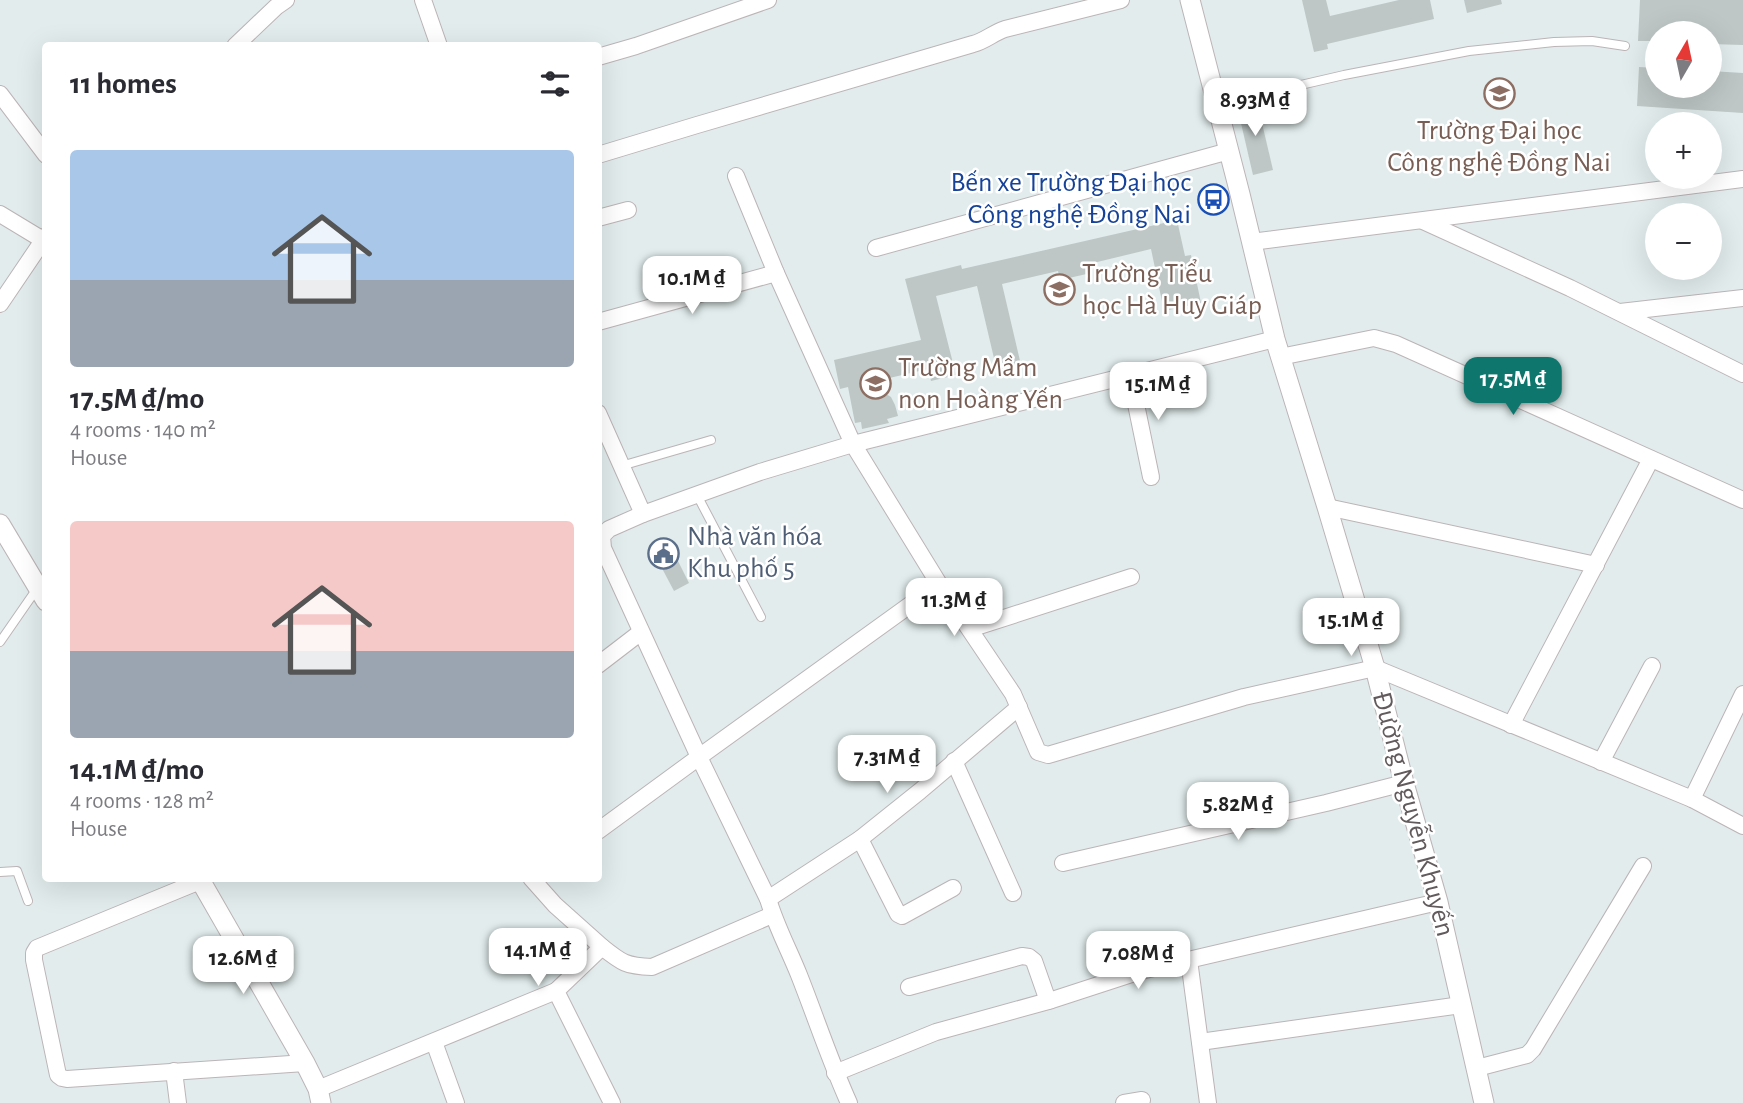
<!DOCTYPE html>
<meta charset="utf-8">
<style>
body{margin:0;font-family:"Alegreya Sans",sans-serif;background:#f7f7f7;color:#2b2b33;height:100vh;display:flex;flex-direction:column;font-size:26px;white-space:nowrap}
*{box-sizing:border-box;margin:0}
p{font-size:23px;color:#7c7c81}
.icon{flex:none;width:38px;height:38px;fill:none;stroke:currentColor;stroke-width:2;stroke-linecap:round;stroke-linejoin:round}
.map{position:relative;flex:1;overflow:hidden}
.details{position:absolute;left:42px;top:42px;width:560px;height:840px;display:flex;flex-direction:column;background:#fff;border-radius:7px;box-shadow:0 7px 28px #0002}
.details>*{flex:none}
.needle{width:46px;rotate:9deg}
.controls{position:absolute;left:1645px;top:21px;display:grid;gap:14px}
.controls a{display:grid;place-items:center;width:77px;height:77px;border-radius:50%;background:#fff;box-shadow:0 7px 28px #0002;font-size:35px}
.price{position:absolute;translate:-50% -60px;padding:0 16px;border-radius:14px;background:#fff;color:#222;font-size:23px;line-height:46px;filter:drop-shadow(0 2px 4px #0008)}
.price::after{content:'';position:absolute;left:50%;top:42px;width:21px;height:16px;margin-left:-10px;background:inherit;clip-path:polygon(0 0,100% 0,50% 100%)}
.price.active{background:#0f766e;color:#fff}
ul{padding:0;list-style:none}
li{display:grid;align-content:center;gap:14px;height:371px;padding:0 28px}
li span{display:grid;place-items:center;height:217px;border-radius:7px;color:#555}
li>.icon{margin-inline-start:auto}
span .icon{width:126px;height:126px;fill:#fffc;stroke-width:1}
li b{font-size:30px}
h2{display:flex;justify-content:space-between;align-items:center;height:84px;padding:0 28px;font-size:30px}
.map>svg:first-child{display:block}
.building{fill:#bec7c6}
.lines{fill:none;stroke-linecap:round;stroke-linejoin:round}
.service-casing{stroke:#bcb4b6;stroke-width:10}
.minor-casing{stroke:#bcb4b6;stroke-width:18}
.tertiary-casing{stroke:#bcb4b6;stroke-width:21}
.service{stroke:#fff;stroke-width:8}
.minor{stroke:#fff;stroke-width:16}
.tertiary{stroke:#fff;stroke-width:19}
.labels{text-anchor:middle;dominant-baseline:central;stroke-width:5;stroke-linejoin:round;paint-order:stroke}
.education-label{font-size:28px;fill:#785e54;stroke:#fff;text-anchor:start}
.transit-label{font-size:28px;fill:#164399;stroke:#fff;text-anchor:end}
.service-label{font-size:28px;fill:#4e5e75;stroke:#fff;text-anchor:start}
.street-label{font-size:28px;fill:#625a5c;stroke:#fff}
</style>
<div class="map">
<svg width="1743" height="1103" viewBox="0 0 1743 1103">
<rect width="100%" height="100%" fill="#e2ecec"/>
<g class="building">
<polygon points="1302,0 1326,0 1330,16 1399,0 1430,0 1434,19 1327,44 1328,49 1314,52"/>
<polygon points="1464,0 1501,0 1502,4 1467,13"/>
<polygon points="1640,0 1743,0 1743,45 1710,44 1710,33 1657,33 1657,41 1638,41"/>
<polygon points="1639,67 1657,68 1657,86 1710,86 1710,71 1743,73 1743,113 1637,106"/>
<polygon points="1257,102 1273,170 1253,175 1237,106"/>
<polygon points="1177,220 1185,256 1191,255 1201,303 1164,311 1151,249 1089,264 1091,273 1060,280 1058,271 1002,284 1021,365 997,371 977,286 936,296 956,375 931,381 928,369 868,383 891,397 895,405 898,416 887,419 889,423 862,429 861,422 855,423 848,387 840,389 834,360 921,340 905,279 961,265 962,269"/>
<polygon points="672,549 689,583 674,591 656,557"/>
</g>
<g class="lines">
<defs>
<g id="service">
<polyline points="1218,104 1344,75 1469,51 1554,42 1592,41 1625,46"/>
<polyline points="621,466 711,440"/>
<polyline points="697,495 761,617"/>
<polyline points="0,642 36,590"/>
<polyline points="0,872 17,871 28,901"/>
</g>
<g id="minor">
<polyline points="423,0 439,46"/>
<polyline points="235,46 276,7 286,0"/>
<polyline points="598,57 636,46 768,0"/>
<polyline points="0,94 46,155"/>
<path d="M598 155 697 125 973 44C985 41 993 33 1005 29L1121 0"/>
<polyline points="736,176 776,273 853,444 939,584 1013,694 1038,752 1048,755 1244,697 1375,668 1692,799 1743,826"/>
<polyline points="0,214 43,240"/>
<polyline points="598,218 628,210"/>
<polyline points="1423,221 1570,288 1743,374"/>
<polyline points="1251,242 1743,179"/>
<polyline points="876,248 1229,151"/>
<polyline points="0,304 46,236"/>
<polyline points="1620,312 1743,298"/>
<polyline points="598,322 776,273"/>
<polyline points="1280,357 1374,338 1396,344 1743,500"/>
<polyline points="1130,375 1151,477"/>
<polyline points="598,413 643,514"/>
<polyline points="1327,507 1596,565"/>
<polyline points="970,629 1131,577"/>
<polyline points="598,665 641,632"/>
<polyline points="1511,725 1651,459"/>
<polyline points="954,761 1013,893"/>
<polyline points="1601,762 1652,666"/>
<polyline points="1692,799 1743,694"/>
<polyline points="598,831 699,757 939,584"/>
<polyline points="860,839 898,914 902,916 953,888"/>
<polyline points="1063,863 1326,803 1404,783"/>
<polyline points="531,878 555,905 602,947 556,991 612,1103"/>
<polyline points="200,881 37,948 34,953 34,960 58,1075 62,1078 67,1079 305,1063"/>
<polyline points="768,899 860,839 920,791 1019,707"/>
<path d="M602 947C622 963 626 966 652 967L772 915"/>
<polyline points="1189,960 1208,1103"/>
<polyline points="909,987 1022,956 1029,957 1034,961 1048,1001"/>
<polyline points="434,1042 456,1103"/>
<polyline points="1200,1042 1461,1005"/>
<polyline points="1477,1068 1527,1055 1533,1049 1643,866"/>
<polyline points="174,1071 178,1103"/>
<polyline points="835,1073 936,1032 1052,1000 1141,971 1438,902"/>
<polyline points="318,1089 556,991"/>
<path d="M849 1103C830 1061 816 1018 799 975 789 950 776 926 768 899L699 757 603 548 602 536 609 529 643 514 760 472 853 444 1275 339"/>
<polyline points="1124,1103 1142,1100"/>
</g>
<g id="tertiary">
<polyline points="1190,0 1240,194 1275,339 1327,507 1375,668 1404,783 1438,902 1484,1103"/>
<polyline points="0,524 46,601"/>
<polyline points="199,878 305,1063 318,1089 321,1103"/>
</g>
</defs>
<use href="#service" class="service-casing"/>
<use href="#minor" class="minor-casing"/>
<use href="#tertiary" class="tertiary-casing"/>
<use href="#service" class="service"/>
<use href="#minor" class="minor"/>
<use href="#tertiary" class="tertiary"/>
</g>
<defs>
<symbol id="university-ring" viewBox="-11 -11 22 22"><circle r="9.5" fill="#fff" stroke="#8d6e63" stroke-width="1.5"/><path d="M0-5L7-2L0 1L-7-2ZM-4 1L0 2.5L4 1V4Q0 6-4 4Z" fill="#8d6e63"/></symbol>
<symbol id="bus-ring" viewBox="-11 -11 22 22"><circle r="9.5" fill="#fff" stroke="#1a4fb4" stroke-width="1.5"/><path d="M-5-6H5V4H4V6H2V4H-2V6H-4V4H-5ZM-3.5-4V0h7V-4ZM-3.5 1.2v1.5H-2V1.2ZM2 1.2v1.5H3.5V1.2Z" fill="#1a4fb4"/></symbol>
<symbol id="school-ring" viewBox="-11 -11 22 22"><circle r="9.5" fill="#fff" stroke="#8d6e63" stroke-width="1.5"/><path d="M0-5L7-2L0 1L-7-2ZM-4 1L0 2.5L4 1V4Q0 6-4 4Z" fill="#8d6e63"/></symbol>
<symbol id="civic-ring" viewBox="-11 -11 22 22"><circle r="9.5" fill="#fff" stroke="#5c6f8a" stroke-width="1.5"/><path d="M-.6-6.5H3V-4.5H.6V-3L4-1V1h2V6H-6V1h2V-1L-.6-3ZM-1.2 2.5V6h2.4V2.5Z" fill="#5c6f8a"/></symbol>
</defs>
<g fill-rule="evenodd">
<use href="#university-ring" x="1482" y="76" width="35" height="35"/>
<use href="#bus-ring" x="1196" y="182" width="35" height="35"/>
<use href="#school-ring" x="1042" y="272" width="35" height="35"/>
<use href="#school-ring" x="858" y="366" width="35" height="35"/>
<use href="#civic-ring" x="646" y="536" width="35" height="35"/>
</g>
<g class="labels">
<g class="education-label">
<text x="1499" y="131" text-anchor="middle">Trường Đại học<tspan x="1499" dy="32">Công nghệ Đồng Nai</tspan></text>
<text x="1082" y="274">Trường Tiểu<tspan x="1082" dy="32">học Hà Huy Giáp</tspan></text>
<text x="898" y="368">Trường Mầm<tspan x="898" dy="32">non Hoàng Yến</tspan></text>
</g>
<g class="transit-label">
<text x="1191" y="183">Bến xe Trường Đại học<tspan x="1191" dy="32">Công nghệ Đồng Nai</tspan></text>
</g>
<g class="service-label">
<text x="687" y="537">Nhà văn hóa<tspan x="687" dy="32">Khu phố 5</tspan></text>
</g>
<g class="street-label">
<text transform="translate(1413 814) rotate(75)">Đường Nguyễn Khuyến</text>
</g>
</g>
</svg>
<div class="controls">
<a><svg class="needle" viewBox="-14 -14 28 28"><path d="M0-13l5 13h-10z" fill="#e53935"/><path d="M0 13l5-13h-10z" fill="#7c7c81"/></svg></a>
<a>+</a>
<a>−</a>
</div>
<b class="price" style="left:1255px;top:138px">8.93M ₫</b>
<b class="price" style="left:692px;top:316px">10.1M ₫</b>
<b class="price active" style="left:1513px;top:417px">17.5M ₫</b>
<b class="price" style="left:1158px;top:422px">15.1M ₫</b>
<b class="price" style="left:954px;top:638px">11.3M ₫</b>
<b class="price" style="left:1351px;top:658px">15.1M ₫</b>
<b class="price" style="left:887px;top:795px">7.31M ₫</b>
<b class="price" style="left:1238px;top:842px">5.82M ₫</b>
<b class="price" style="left:538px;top:988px">14.1M ₫</b>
<b class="price" style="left:1138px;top:991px">7.08M ₫</b>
<b class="price" style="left:243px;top:996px">12.6M ₫</b>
<section class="details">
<h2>11 homes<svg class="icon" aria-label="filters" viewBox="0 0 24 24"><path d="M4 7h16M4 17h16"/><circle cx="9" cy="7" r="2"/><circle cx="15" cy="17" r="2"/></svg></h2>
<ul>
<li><span style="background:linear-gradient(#a9c7e8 60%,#9aa5b1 0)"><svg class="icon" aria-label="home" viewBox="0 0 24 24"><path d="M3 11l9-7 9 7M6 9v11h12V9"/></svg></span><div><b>17.5M ₫/mo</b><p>4 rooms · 140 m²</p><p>House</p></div></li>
<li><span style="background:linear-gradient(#f6c9c9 60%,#9aa5b1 0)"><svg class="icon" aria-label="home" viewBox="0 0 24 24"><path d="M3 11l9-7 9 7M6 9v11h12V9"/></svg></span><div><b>14.1M ₫/mo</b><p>4 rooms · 128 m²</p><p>House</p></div></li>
</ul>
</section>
</div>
